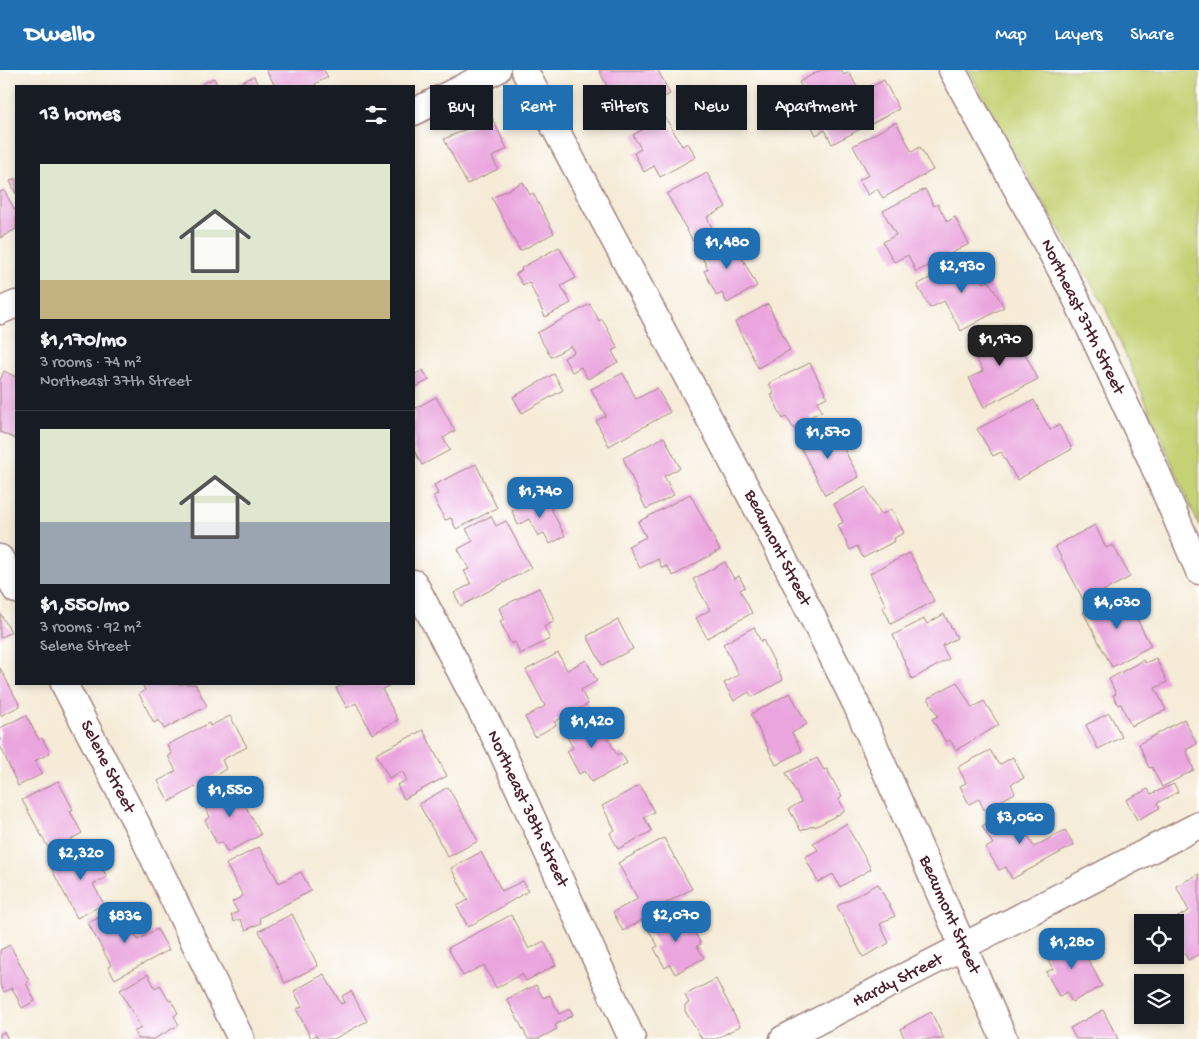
<!DOCTYPE html>
<meta charset="utf-8">
<style>
body{margin:0;font-family:"Gochi Hand",sans-serif;background:#20242c;color:#f1f3f6;height:100vh;display:flex;flex-direction:column;font-size:19px;white-space:nowrap}
*{box-sizing:border-box;margin:0}
p{font-size:16px;color:#9ea1a6}
.icon{flex:none;width:28px;height:28px;fill:none;stroke:currentColor;stroke-width:2;stroke-linecap:round;stroke-linejoin:round}
.map{position:relative;flex:1;overflow:hidden}
.side{position:absolute;left:15px;top:15px;width:400px;height:600px;display:flex;flex-direction:column;background:#171b24;border-radius:0px;box-shadow:0 2px 8px #0003}
.side>*{flex:none}
.guide{position:absolute;left:430px;top:15px;width:475px;height:45px;display:flex;gap:10px}
.tools{position:absolute;left:1134px;top:844px;display:grid;gap:10px}
.tools a{display:grid;place-items:center;width:50px;height:50px;border-radius:0px;background:#171b24;box-shadow:0 2px 8px #0003;font-size:25px}
.price{position:absolute;translate:-50% -42px;padding:0 11px;border-radius:10px;background:#1f6fb2;color:#fff;font-size:16px;line-height:32px;filter:drop-shadow(0 1px 2px #0008)}
.price::after{content:'';position:absolute;left:50%;top:30px;width:15px;height:11px;margin-left:-8px;background:inherit;clip-path:polygon(0 0,100% 0,50% 100%)}
.price.selected{background:#222;color:#fff}
ul{padding:0;list-style:none}
li{display:grid;align-content:center;gap:10px;height:265px;padding:0 25px}
li+li{border-top:1px solid #363941}
li span{display:grid;place-items:center;height:155px;border-radius:0px;color:#555}
li>.icon{margin-inline-start:auto}
span .icon{width:90px;height:90px;fill:#fffc;stroke-width:1}
li b{font-size:21px}
h2{display:flex;justify-content:space-between;align-items:center;height:60px;padding:0 25px;font-size:21px}
.chip{padding:0 18px;border-radius:0px;background:#171b24;box-shadow:0 2px 8px #0003;font-size:18px;line-height:45px}
.chip.selected{background:#1f6fb2;color:#fff}
header{display:flex;align-items:center;gap:30px;box-sizing:border-box;height:70px;padding:0 25px;background:#1f6fb2;color:#fff}
header strong{font-size:24px}
nav{display:flex;gap:28px;margin-inline-start:auto;font-size:18px}
.map>svg:first-child{display:block}
.green{fill:#c4d274;stroke:#877850}
.building{fill:#eaa5de}
.lines{fill:none;stroke-linecap:round;stroke-linejoin:round}
.minor-casing{stroke:#a08581;stroke-width:29}
.minor{stroke:#fff;stroke-width:26}
.labels{text-anchor:middle;dominant-baseline:central;stroke-width:4;stroke-linejoin:round;paint-order:stroke}
.street-label{font-size:18px;fill:#4a1f2b;stroke:#fff}
</style>
<header>
<strong>Dwello</strong>
<nav><a>Map</a><a>Layers</a><a>Share</a></nav>
</header>
<div class="map">
<svg width="1199" height="969" viewBox="0 0 1199 969">
<rect width="100%" height="100%" fill="#fff"/>
<filter id="ink" filterUnits="userSpaceOnUse"><feTurbulence type="fractalNoise" baseFrequency=".02" numOctaves="2"/><feDisplacementMap in="SourceGraphic" scale="10" xChannelSelector="R" yChannelSelector="G"/><feConvolveMatrix kernelMatrix="1 2 1 2 8 2 1 2 1" color-interpolation-filters="sRGB"/></filter>
<filter id="wash" filterUnits="userSpaceOnUse"><feTurbulence type="fractalNoise" baseFrequency=".0096" numOctaves="4" result="noise"/><feDisplacementMap in="SourceGraphic" scale="20" xChannelSelector="R" yChannelSelector="G"/><feGaussianBlur stdDeviation="1.12" result="paint"/><feColorMatrix in="noise" values="0 0 0 0 0 0 0 0 0 0 0 0 0 0 0 0 0 1.4 0 .05"/><feComposite in="paint" operator="in"/></filter>
<g filter="url(#wash)">
<rect width="100%" height="100%" fill="#f5ebd7"/>
<polygon class="green" points="969,0 1199,0 1199,456 1104,235 996,52"/>
<g id="blocks">
<g class="building">
<polygon points="266,0 324,0 328,7 315,14 316,16 275,16"/>
<polygon points="599,0 658,0 670,24 623,48"/>
<polygon points="821,0 841,0 844,5 849,2 860,23 884,10 899,39 832,74 825,60 816,65 798,30 806,26 799,12"/>
<polygon points="254,6 258,16 234,16"/>
<polygon points="214,8 218,16 198,16"/>
<polygon points="665,47 682,76 688,73 696,87 660,107 654,96 644,102 634,83 641,79 633,65"/>
<polygon points="492,48 507,79 492,87 498,99 467,114 444,69"/>
<polygon points="896,52 912,82 920,77 933,100 883,128 877,119 868,125 859,110 869,105 853,76"/>
<polygon points="707,103 726,137 707,147 713,160 693,171 667,124"/>
<polygon points="16,108 16,124 10,111"/>
<polygon points="523,112 530,125 533,123 554,163 520,181 492,128"/>
<polygon points="925,119 934,136 938,134 947,152 955,147 969,174 916,202 908,185 894,192 883,172 896,165 883,141"/>
<polygon points="4,120 16,142 16,159 0,168 0,122"/>
<polygon points="730,165 757,216 727,233 722,223 717,226 704,201 708,199 699,181"/>
<polygon points="559,177 576,208 561,216 571,233 545,247 529,212 523,215 516,204 522,200 521,198"/>
<polygon points="969,186 984,213 989,211 1004,237 961,261 944,231 930,238 917,215"/>
<polygon points="590,234 599,251 602,249 618,278 612,281 618,292 588,309 581,297 572,302 564,288 574,282 571,276 551,287 537,263"/>
<polygon points="768,234 790,280 758,298 735,252"/>
<polygon points="1006,255 1017,278 1021,276 1038,309 984,337 969,308 983,301 969,274"/>
<polygon points="810,293 827,327 817,332 822,341 810,347 813,351 795,360 786,347 783,349 771,325 774,324 769,313"/>
<polygon points="423,300 429,310 414,318 414,305"/>
<polygon points="4,301 16,307 16,369 0,362 0,310"/>
<polygon points="623,303 636,329 657,318 670,342 609,376 596,351 606,346 591,319"/>
<polygon points="554,304 563,320 522,343 513,327"/>
<polygon points="436,327 455,361 443,368 450,380 422,395 414,380 414,339"/>
<polygon points="1034,330 1050,360 1059,355 1072,379 1017,410 1001,382 993,386 977,359"/>
<polygon points="831,355 859,407 825,425 798,372"/>
<polygon points="664,367 680,398 664,406 674,425 646,439 623,388"/>
<polygon points="476,394 497,438 456,459 451,448 445,450 433,426 438,424 434,415"/>
<polygon points="866,417 881,445 892,439 904,463 894,468 895,471 863,488 857,476 850,480 838,455 843,452 834,434"/>
<polygon points="690,424 720,480 673,506 667,496 662,498 658,489 640,498 628,476 646,467 638,452"/>
<polygon points="544,425 565,466 550,474 544,463 538,466 529,449 518,455 512,441"/>
<polygon points="491,446 496,456 506,451 531,498 461,536 454,523 471,514 464,501 469,499 458,479 473,471 466,459"/>
<polygon points="1095,455 1106,478 1113,475 1130,507 1084,531 1055,476"/>
<polygon points="910,483 934,531 891,554 883,537 886,536 870,503"/>
<polygon points="725,492 734,509 739,506 745,517 740,520 752,543 707,568 696,548 710,540 693,509"/>
<polygon points="539,518 555,551 544,557 550,569 520,584 515,572 511,574 500,551 504,549 499,538"/>
<polygon points="1116,525 1122,536 1128,532 1151,576 1112,597 1083,542"/>
<polygon points="0,543 11,562 0,568"/>
<polygon points="944,544 957,568 942,576 949,589 912,609 893,565 924,549 927,554"/>
<polygon points="618,550 633,579 602,595 587,566"/>
<polygon points="754,557 761,572 763,570 783,610 752,627 749,622 734,631 724,613 739,605 723,574"/>
<polygon points="558,583 567,600 586,590 597,611 581,620 588,634 554,652 556,655 535,667 525,647 545,636 526,600"/>
<polygon points="1156,588 1167,612 1155,618 1166,640 1131,656 1121,634 1118,635 1113,625 1116,624 1109,609 1143,590 1145,593"/>
<polygon points="0,598 20,636 0,646"/>
<polygon points="957,612 972,638 984,631 999,655 956,680 950,670 946,672 932,649 938,646 928,628"/>
<polygon points="142,614 195,614 207,636 164,659 159,650 154,653 139,624 145,620"/>
<polygon points="345,614 392,614 382,619 398,650 372,664 356,633 347,638 336,618"/>
<polygon points="790,623 807,654 792,663 802,681 776,695 751,644"/>
<polygon points="594,643 617,685 621,683 627,693 592,712 585,701 579,704 567,681 573,678 563,659"/>
<polygon points="1109,643 1122,667 1098,679 1086,655"/>
<polygon points="26,645 39,670 42,668 50,683 35,691 42,704 18,716 0,675 0,658"/>
<polygon points="230,646 247,677 222,690 226,699 169,732 158,711 176,701 168,686 172,684 167,675 209,653 210,656"/>
<polygon points="1184,649 1197,674 1186,680 1194,700 1162,717 1152,697 1149,698 1139,674"/>
<polygon points="423,660 447,706 404,729 397,715 407,710 402,701 389,708 376,684"/>
<polygon points="990,680 999,695 1013,687 1024,708 1011,714 1015,723 984,740 979,729 969,734 960,716 966,713 958,697"/>
<polygon points="817,688 824,700 827,699 842,727 839,729 845,741 815,757 814,755 801,761 789,739 801,732 786,703"/>
<polygon points="58,711 73,739 70,741 82,763 50,781 22,730"/>
<polygon points="233,712 261,765 227,782 222,772 217,774 205,750 210,747 201,729"/>
<polygon points="1174,714 1178,722 1157,733 1160,738 1137,750 1126,730 1148,719 1151,724"/>
<polygon points="640,715 654,742 644,747 652,761 618,779 610,763 615,760 602,736"/>
<polygon points="448,717 478,771 448,787 419,734"/>
<polygon points="1013,739 1034,777 1065,760 1074,775 1012,809 1006,797 999,800 986,778 993,774 982,756"/>
<polygon points="846,754 871,799 840,817 833,804 818,812 805,787 818,780 813,773"/>
<polygon points="664,768 692,819 647,843 649,846 623,861 613,842 638,829 618,793"/>
<polygon points="90,777 107,807 93,814 104,834 77,848 51,798"/>
<polygon points="259,777 279,813 301,802 311,821 259,848 261,853 246,860 240,849 234,852 231,845 238,842 232,832 243,826 226,794"/>
<polygon points="481,782 502,821 523,811 528,821 468,857 457,836 468,830 451,798"/>
<polygon points="1199,804 1199,884 1188,890 1175,865 1175,852 1168,852 1189,841 1176,816"/>
<polygon points="878,814 895,846 880,854 889,873 863,887 837,836"/>
<polygon points="116,839 124,853 127,851 138,870 157,859 169,880 115,909 108,897 111,895 88,853"/>
<polygon points="682,840 701,874 697,876 704,888 675,904 670,895 665,898 654,878 658,876 648,859"/>
<polygon points="292,844 318,896 285,913 259,861"/>
<polygon points="511,845 529,879 544,871 556,895 526,911 522,904 496,918 484,895 463,906 448,878"/>
<polygon points="1076,866 1102,916 1072,932 1067,922 1059,926 1046,902 1053,899 1044,883"/>
<polygon points="10,875 29,911 26,913 35,931 22,938 12,918 4,922 0,915 0,880"/>
<polygon points="148,904 155,918 160,915 169,931 171,930 178,943 174,946 179,955 154,969 138,969 134,962 141,958 120,920"/>
<polygon points="324,904 341,934 345,932 342,926 351,921 367,951 334,969 318,969 316,965 311,968 296,939 302,937 294,921"/>
<polygon points="716,909 740,956 716,969 702,969 685,941 685,935 689,933 685,925"/>
<polygon points="536,915 543,928 550,925 559,944 570,939 573,945 555,955 557,959 538,969 528,969 507,929"/>
<polygon points="1103,940 1118,969 1076,969 1070,958"/>
<polygon points="931,942 944,969 905,969 900,959"/>
<polygon points="4,962 8,969 0,969 0,964"/>
</g>
</g>
</g>
<g filter="url(#ink)">
<use href="#blocks" fill-opacity="0" stroke="#a08581" stroke-width="1"/>
<g class="lines">
<defs>
<g id="minor">
<polyline points="524,0 775,472 856,634 1004,969"/>
<polyline points="952,0 1073,222 1150,387 1199,501"/>
<polyline points="414,42 497,0"/>
<polyline points="0,241 16,234"/>
<polyline points="0,488 16,520"/>
<polyline points="414,513 499,675 632,969"/>
<polyline points="64,614 144,768 241,969"/>
<polyline points="783,969 1199,755"/>
</g>
</defs>
<use href="#minor" class="minor-casing"/>
<use href="#minor" class="minor"/>
</g>
</g>
<g class="labels">
<g class="street-label">
<text transform="translate(1082 247) rotate(64)">Northeast 37th Street</text>
<text transform="translate(777 478) rotate(63)">Beaumont Street</text>
<text transform="translate(107 697) rotate(63)">Selene Street</text>
<text transform="translate(527 739) rotate(65)">Northeast 38th Street</text>
<text transform="translate(949 845) rotate(66)">Beaumont Street</text>
<text transform="translate(898 911) rotate(-27)">Hardy Street</text>
</g>
</g>
</svg>
<div class="tools">
<a><svg class="icon" aria-label="locate" viewBox="0 0 24 24"><circle cx="12" cy="12" r="6"/><path d="M12 2v4M12 18v4M2 12h4M18 12h4"/></svg></a>
<a><svg class="icon" aria-label="layers" viewBox="0 0 24 24"><path d="M12 4l9 5-9 5-9-5zM3 14l9 5 9-5"/></svg></a>
</div>
<b class="price" style="left:727px;top:200px">$1,480</b>
<b class="price" style="left:962px;top:224px">$2,930</b>
<b class="price selected" style="left:1000px;top:297px">$1,170</b>
<b class="price" style="left:828px;top:390px">$1,570</b>
<b class="price" style="left:540px;top:449px">$1,740</b>
<b class="price" style="left:1117px;top:560px">$4,030</b>
<b class="price" style="left:592px;top:679px">$1,420</b>
<b class="price" style="left:230px;top:748px">$1,550</b>
<b class="price" style="left:1020px;top:775px">$3,060</b>
<b class="price" style="left:81px;top:811px">$2,320</b>
<b class="price" style="left:676px;top:873px">$2,070</b>
<b class="price" style="left:125px;top:874px">$836</b>
<b class="price" style="left:1072px;top:900px">$1,280</b>
<div class="guide">
<a class="chip">Buy</a>
<a class="chip selected">Rent</a>
<a class="chip">Filters</a>
<a class="chip">New</a>
<a class="chip">Apartment</a>
</div>
<section class="side">
<h2>13 homes<svg class="icon" aria-label="filters" viewBox="0 0 24 24"><path d="M4 7h16M4 17h16"/><circle cx="9" cy="7" r="2"/><circle cx="15" cy="17" r="2"/></svg></h2>
<ul>
<li><span style="background:linear-gradient(#dfe7d0 75%,#c2b280 0)"><svg class="icon" aria-label="home" viewBox="0 0 24 24"><path d="M3 11l9-7 9 7M6 9v11h12V9"/></svg></span><div><b>$1,170/mo</b><p>3 rooms · 74 m²</p><p>Northeast 37th Street</p></div></li>
<li><span style="background:linear-gradient(#dfe7d0 60%,#9aa5b1 0)"><svg class="icon" aria-label="home" viewBox="0 0 24 24"><path d="M3 11l9-7 9 7M6 9v11h12V9"/></svg></span><div><b>$1,550/mo</b><p>3 rooms · 92 m²</p><p>Selene Street</p></div></li>
</ul>
</section>
</div>
